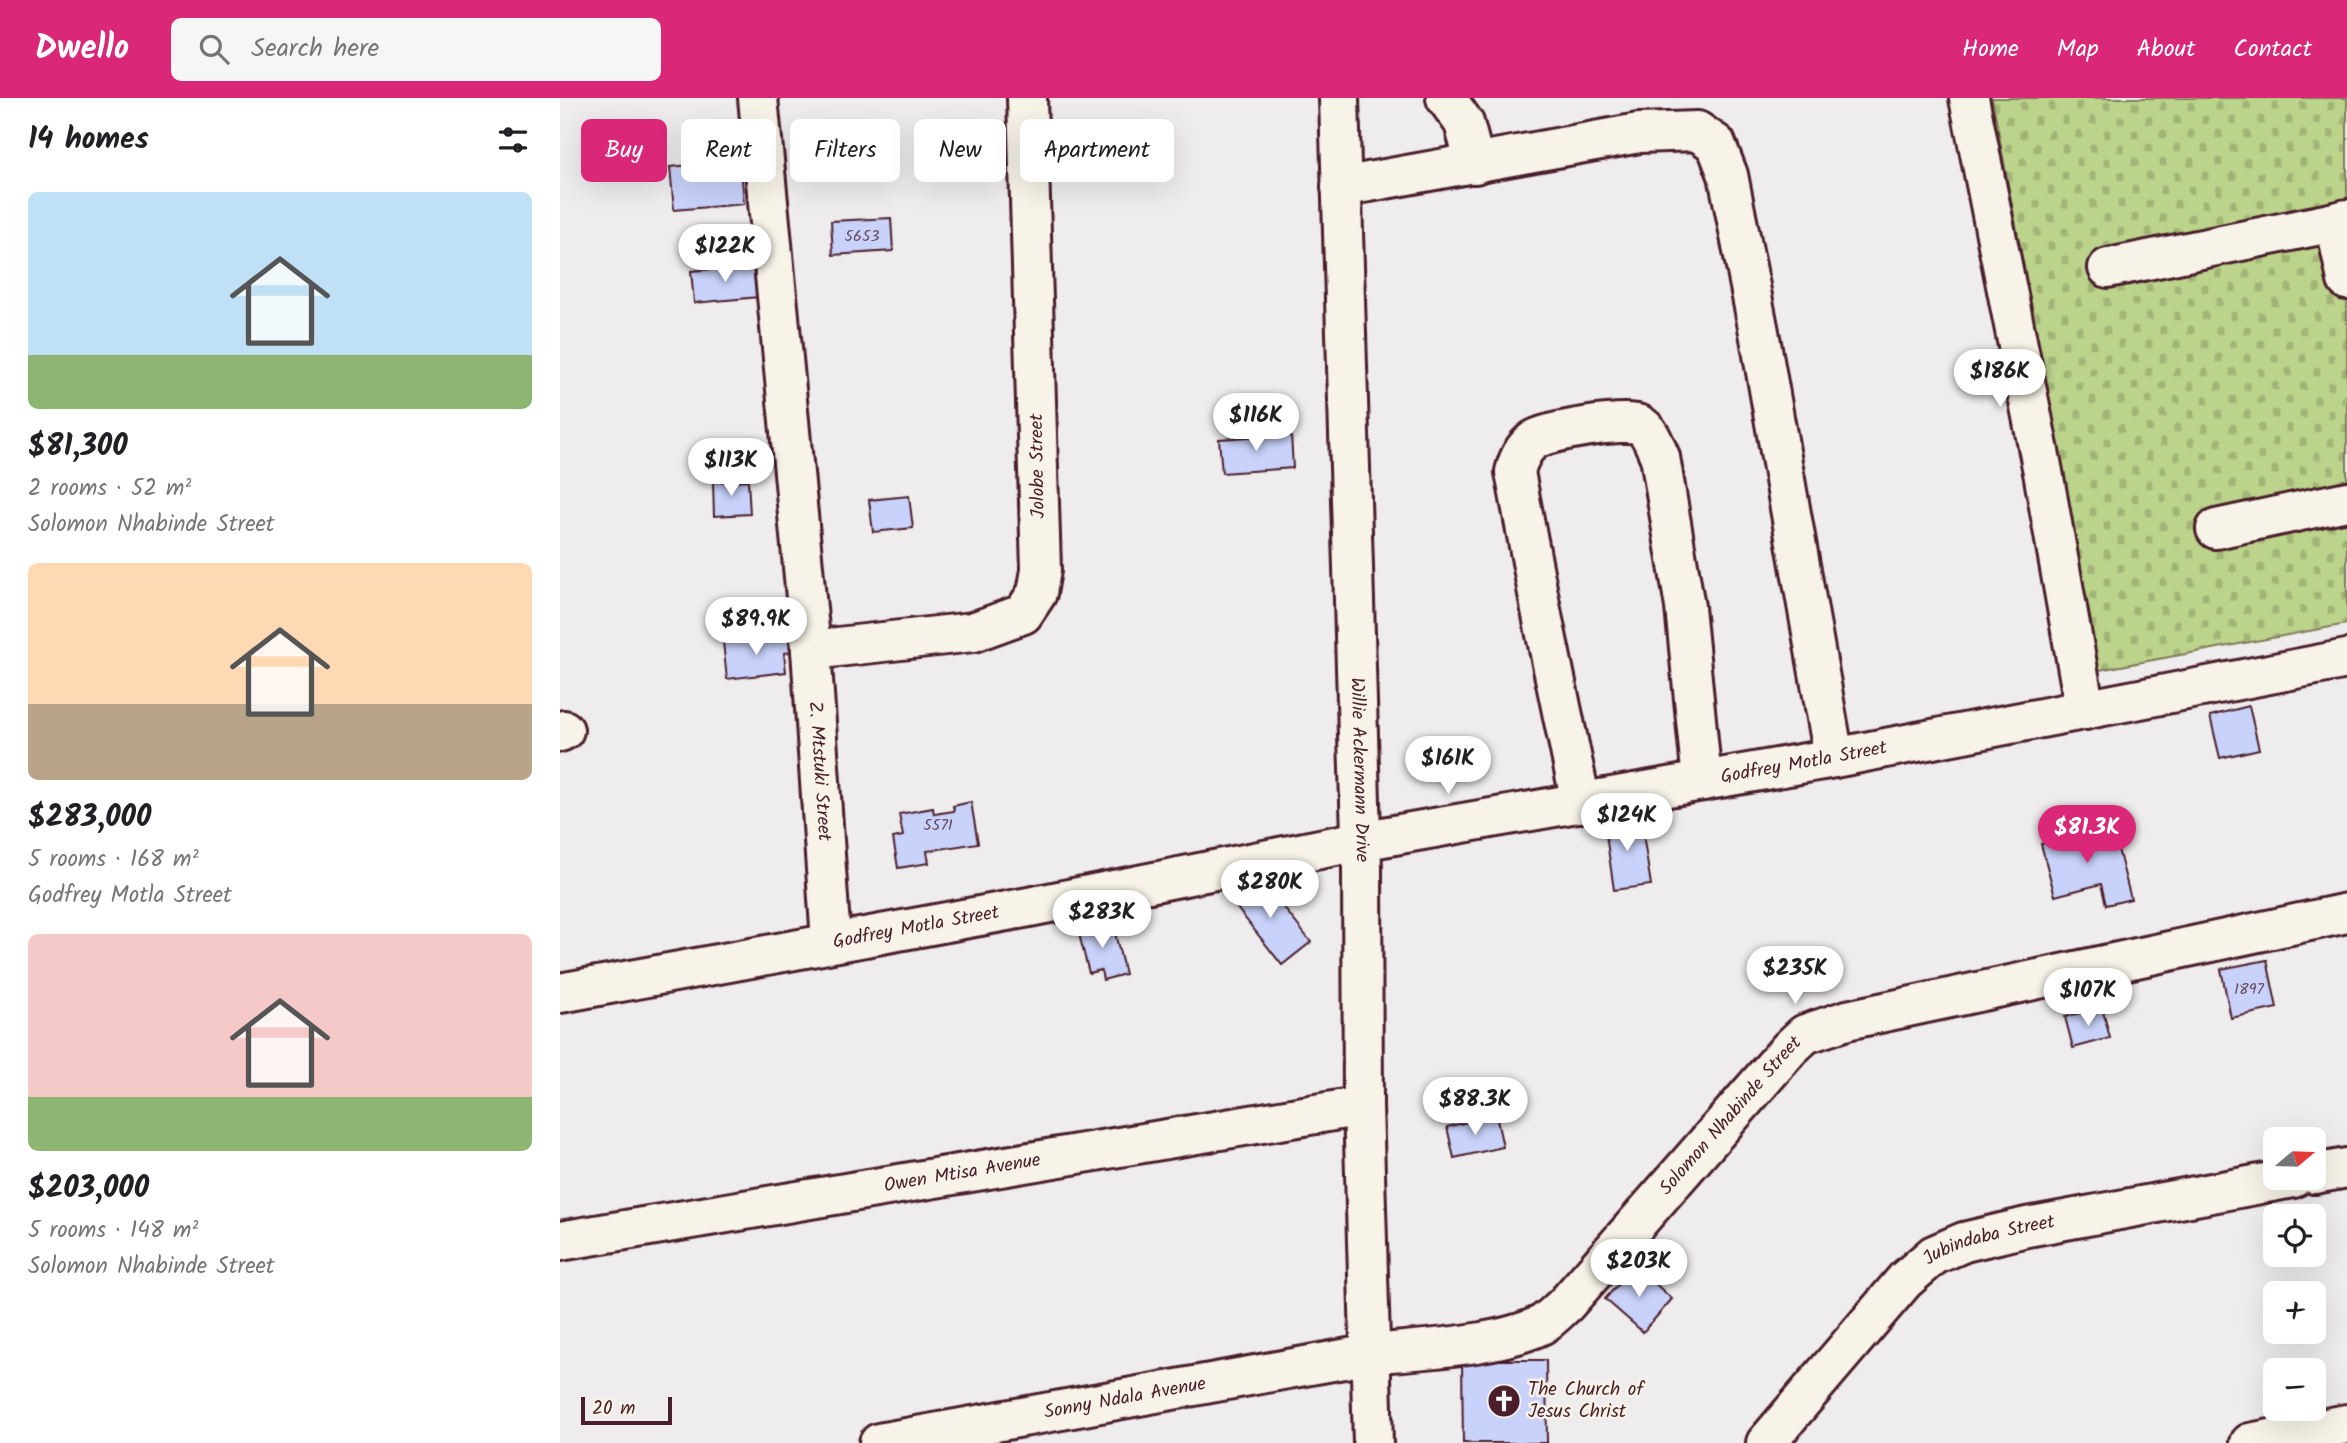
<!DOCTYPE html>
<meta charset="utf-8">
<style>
body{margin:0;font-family:Kalam,sans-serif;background:#f6f6f6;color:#202124;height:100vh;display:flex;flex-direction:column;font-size:26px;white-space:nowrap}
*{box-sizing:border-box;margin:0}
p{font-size:23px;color:#757577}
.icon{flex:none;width:38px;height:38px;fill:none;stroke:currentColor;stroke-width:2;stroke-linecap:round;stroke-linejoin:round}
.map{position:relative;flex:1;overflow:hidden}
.sheet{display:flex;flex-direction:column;background:#fff;width:560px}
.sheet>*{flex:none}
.top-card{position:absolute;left:21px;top:21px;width:665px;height:63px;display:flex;gap:14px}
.needle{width:46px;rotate:71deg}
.buttons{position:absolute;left:1703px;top:1029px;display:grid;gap:14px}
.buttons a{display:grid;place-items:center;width:63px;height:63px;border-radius:10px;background:#fff;box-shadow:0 7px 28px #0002;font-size:35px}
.scale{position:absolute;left:21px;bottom:18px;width:91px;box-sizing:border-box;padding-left:7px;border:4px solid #4a1f2b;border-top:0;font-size:19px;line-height:24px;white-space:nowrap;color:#4a1f2b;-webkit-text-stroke:5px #f7f3e8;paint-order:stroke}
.price{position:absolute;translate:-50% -60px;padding:0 16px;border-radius:24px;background:#fff;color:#222;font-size:23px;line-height:46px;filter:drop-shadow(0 2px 4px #0008)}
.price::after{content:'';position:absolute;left:50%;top:42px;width:21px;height:16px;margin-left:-10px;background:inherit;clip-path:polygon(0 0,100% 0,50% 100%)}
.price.current{background:#db2777;color:#fff}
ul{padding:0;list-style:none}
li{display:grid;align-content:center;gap:14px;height:371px;padding:0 28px}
li span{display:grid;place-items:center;height:217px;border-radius:10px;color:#555}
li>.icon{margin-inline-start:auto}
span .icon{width:126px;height:126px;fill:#fffc;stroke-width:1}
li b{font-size:30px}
h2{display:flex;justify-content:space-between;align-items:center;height:84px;padding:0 28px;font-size:30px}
.pill{padding:0 24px;border-radius:10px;background:#fff;box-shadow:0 7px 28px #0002;font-size:24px;line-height:63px}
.pill.current{background:#db2777;color:#fff}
header{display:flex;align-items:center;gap:42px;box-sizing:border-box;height:98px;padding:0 35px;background:#db2777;color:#fff}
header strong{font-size:33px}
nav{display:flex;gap:38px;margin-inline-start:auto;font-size:24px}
.search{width:490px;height:63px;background:#f6f6f6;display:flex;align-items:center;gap:18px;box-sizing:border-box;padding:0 24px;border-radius:10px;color:#757577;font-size:26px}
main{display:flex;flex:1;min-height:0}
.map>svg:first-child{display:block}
.cemetery{fill:url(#cemetery-stones);stroke:#82795a;stroke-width:2}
.building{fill:#c8d2fa;stroke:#4a1f2b;stroke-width:2}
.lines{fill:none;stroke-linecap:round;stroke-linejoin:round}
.minor-casing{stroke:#4a1f2b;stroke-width:44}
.minor{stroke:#f7f3e8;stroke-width:38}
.labels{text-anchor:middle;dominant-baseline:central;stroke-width:5;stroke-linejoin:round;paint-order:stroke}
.number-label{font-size:16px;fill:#6a4c5f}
.street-label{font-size:19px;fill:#4a1f2b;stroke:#f7f3e8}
.poi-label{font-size:19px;fill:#4a1f2b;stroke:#f7f3e8;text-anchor:start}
</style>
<header>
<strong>Dwello</strong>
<div class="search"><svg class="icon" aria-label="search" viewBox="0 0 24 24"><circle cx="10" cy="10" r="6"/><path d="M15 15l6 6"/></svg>Search here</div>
<nav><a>Home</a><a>Map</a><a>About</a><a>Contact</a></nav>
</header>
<main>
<section class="sheet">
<h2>14 homes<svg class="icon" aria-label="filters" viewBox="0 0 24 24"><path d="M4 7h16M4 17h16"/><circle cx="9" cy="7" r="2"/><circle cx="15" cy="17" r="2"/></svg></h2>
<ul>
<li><span style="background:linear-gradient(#bfe0f5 75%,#8fb573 0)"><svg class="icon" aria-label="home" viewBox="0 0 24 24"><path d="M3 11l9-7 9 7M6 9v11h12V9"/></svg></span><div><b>$81,300</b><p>2 rooms · 52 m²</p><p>Solomon Nhabinde Street</p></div></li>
<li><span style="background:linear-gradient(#ffd9b3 65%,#b9a48a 0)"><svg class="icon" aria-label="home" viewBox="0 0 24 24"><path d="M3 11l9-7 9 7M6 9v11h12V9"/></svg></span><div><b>$283,000</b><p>5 rooms · 168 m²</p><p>Godfrey Motla Street</p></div></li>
<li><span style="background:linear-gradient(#f6c9c9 75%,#8fb573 0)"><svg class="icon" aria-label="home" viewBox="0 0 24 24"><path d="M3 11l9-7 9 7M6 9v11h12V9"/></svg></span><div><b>$203,000</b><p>5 rooms · 148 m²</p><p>Solomon Nhabinde Street</p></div></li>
</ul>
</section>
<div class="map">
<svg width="1787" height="1345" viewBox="0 0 1787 1345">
<defs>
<pattern id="cemetery-stones" width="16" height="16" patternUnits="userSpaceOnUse" patternTransform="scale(1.75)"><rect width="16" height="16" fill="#bbd38a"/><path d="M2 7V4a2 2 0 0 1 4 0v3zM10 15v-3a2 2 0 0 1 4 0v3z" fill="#a2b577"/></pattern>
</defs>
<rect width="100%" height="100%" fill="#eeecec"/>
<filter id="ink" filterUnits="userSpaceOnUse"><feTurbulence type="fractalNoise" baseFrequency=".0143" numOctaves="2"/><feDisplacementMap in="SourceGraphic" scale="14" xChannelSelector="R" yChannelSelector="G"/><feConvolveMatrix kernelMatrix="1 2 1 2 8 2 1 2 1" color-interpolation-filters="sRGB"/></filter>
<g filter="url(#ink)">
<polygon class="cemetery" points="1432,0 1787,0 1787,526 1539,572"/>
<g class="building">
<polygon points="180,57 184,106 114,112 110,69 130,67 129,60"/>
<polygon points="331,120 333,153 273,157 271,123"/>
<polygon points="196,167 199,199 134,205 131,173"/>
<polygon points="731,336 733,370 662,375 659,341"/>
<polygon points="188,382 190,416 154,418 153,384"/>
<polygon points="349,398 353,430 313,434 309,402"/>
<polygon points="229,537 230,554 224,555 226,574 167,581 163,544"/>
<polygon points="1689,608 1699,651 1660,660 1650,618"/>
<polygon points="411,704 418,745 367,753 369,765 338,770 333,740 343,738 339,716 373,710 374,716 394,713 393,708"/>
<polygon points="1080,717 1091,787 1054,792 1044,723"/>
<polygon points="1552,728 1571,801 1546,807 1541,786 1495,798 1481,746"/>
<polygon points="698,777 751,844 722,867 669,800"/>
<polygon points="552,823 565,876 543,882 541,872 529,875 518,832"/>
<polygon points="1707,862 1717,910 1671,920 1661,871"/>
<polygon points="1542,909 1550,940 1513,950 1505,919"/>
<polygon points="936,1017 943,1049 894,1060 887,1029"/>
<polygon points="1075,1167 1112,1201 1083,1234 1045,1201"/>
<polygon points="902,1262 986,1262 987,1345 903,1345"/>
</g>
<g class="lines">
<defs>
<g id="minor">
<path id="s1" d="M198 0 251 552 271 844"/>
<path id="s2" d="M779 0 802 771 803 1008 813 1345"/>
<polyline points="886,0 904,25 915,66"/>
<polyline points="1409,0 1483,374 1525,612"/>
<polyline points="781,89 1079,35 1137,33 1156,46 1168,77 1199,234 1274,660"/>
<polyline points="1787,121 1775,124 1787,182"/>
<polyline points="1548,170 1775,124"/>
<polyline points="1656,431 1787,403"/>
<polyline points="251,552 413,534 463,516 477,495 481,472 467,0"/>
<polyline points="0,634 4,632"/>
<path d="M1021 705 983 522 955 374C958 361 963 350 974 342 988 333 1066 320 1080 327 1091 333 1095 349 1100 359L1125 509 1142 683"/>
<path id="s3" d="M0 895 469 809 800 743 1274 660 1787 561"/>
<polyline points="1754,1076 1787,1070"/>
<path id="s4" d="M0 1143 803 1008"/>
<path id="s5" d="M319 1345 811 1256C859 1251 938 1248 981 1227 990 1222 998 1213 1006 1206L1230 950 1245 936 1287 922 1787 815"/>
<path id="s6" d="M1206 1345 1345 1182 1374 1157 1404 1144 1467 1129 1733 1080"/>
<polyline points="1690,1345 1787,1326"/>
</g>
</defs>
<use href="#minor" class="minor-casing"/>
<use href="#minor" class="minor"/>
</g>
</g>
<defs>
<symbol id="church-disc" viewBox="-11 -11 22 22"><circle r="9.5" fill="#4a1f2b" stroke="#f7f3e8"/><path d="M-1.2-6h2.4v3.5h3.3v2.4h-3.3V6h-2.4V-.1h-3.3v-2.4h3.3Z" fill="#fff"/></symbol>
</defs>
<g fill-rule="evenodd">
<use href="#church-disc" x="925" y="1284" width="38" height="38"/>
</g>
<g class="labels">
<g class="number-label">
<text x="302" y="138">5653</text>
<text x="378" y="727">5571</text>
<text x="1689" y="891">1897</text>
</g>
<g class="street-label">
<text transform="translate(478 368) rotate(-91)">Jolobe Street</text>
<text stroke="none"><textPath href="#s3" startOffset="1265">Godfrey Motla Street</textPath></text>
<text stroke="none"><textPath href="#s2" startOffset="672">Willie Ackermann Drive</textPath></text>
<text stroke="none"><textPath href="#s1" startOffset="676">Z. Mtstuki Street</textPath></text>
<text stroke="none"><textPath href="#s3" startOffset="362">Godfrey Motla Street</textPath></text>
<text stroke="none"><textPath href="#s5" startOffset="956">Solomon Nhabinde Street</textPath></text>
<text stroke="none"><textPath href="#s4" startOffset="408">Owen Mtisa Avenue</textPath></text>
<text stroke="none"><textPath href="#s6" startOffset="310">Jubindaba Street</textPath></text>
<text stroke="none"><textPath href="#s5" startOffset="250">Sonny Ndala Avenue</textPath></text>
</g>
<g class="poi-label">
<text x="968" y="1292">The Church of<tspan x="968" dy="22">Jesus Christ</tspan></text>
</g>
</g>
</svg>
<div class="buttons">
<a><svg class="needle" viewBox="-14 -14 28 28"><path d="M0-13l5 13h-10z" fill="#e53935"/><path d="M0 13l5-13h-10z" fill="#757577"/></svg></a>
<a><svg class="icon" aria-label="locate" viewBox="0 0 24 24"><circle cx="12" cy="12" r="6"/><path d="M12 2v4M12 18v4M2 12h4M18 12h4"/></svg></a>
<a>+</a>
<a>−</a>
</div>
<div class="scale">20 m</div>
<b class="price" style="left:165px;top:186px">$122K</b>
<b class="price" style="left:1440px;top:311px">$186K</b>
<b class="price" style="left:696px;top:355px">$116K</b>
<b class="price" style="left:171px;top:400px">$113K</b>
<b class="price" style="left:196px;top:559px">$89.9K</b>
<b class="price" style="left:888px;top:698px">$161K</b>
<b class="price" style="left:1067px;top:755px">$124K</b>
<b class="price current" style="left:1527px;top:767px">$81.3K</b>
<b class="price" style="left:710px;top:822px">$280K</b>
<b class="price" style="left:542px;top:852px">$283K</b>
<b class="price" style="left:1235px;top:908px">$235K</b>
<b class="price" style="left:1528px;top:930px">$107K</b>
<b class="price" style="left:915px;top:1039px">$88.3K</b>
<b class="price" style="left:1079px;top:1201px">$203K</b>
<div class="top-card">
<a class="pill current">Buy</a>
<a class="pill">Rent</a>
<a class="pill">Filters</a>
<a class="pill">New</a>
<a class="pill">Apartment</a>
</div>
</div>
</main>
